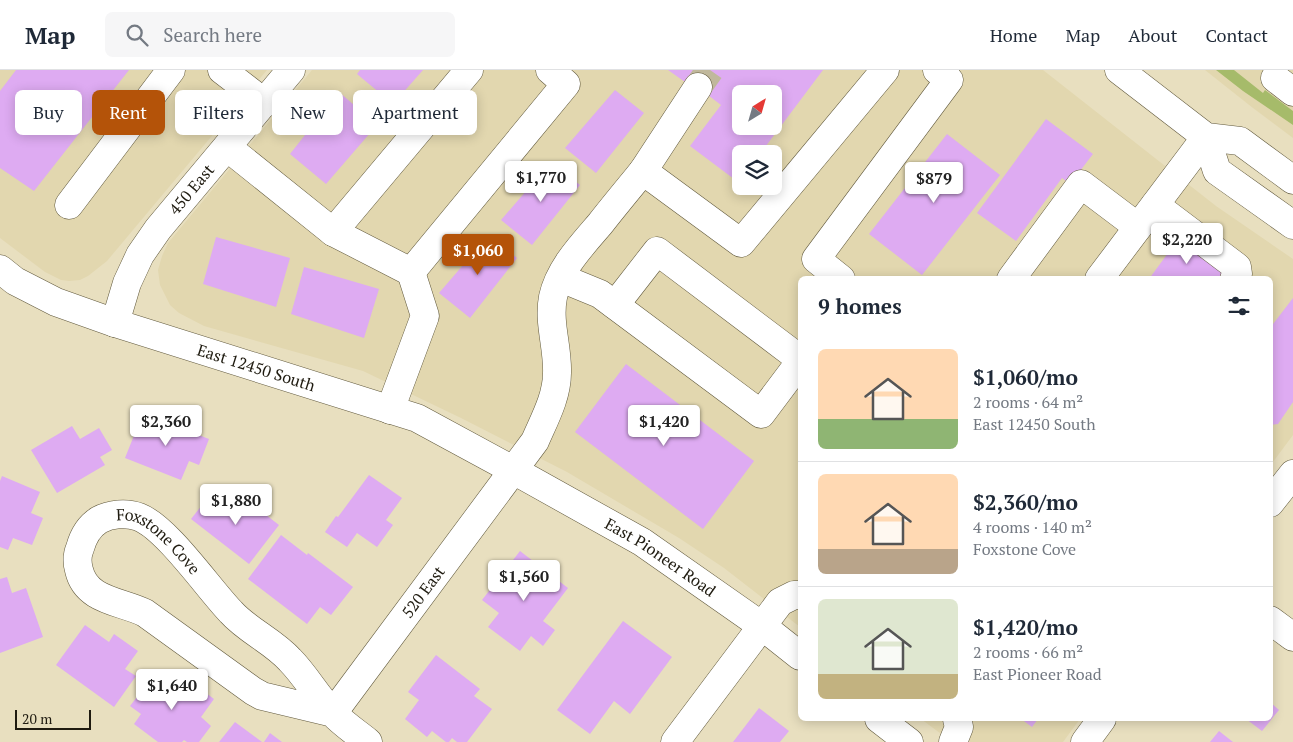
<!DOCTYPE html>
<meta charset="utf-8">
<style>
body{margin:0;font-family:"PT Serif",serif;background:#f6f6f7;color:#1f2937;height:100vh;display:flex;flex-direction:column;font-size:19px;white-space:nowrap}
*{box-sizing:border-box;margin:0}
p{font-size:16px;color:#747a83}
.icon{flex:none;width:28px;height:28px;fill:none;stroke:currentColor;stroke-width:2;stroke-linecap:round;stroke-linejoin:round}
.map{position:relative;flex:1;overflow:hidden}
.drawer{position:absolute;left:798px;top:206px;width:475px;height:445px;display:flex;flex-direction:column;background:#fff;border-radius:8px;box-shadow:0 2px 12px #0003}
.drawer>*{flex:none}
.guide{position:absolute;left:15px;top:20px;width:475px;height:45px;display:flex;gap:10px}
.needle{width:32px;rotate:37deg}
.fabs{position:absolute;left:732px;top:15px;display:grid;gap:10px}
.fabs a{display:grid;place-items:center;width:50px;height:50px;border-radius:8px;background:#fff;box-shadow:0 2px 12px #0003;font-size:25px}
.scale{position:absolute;left:15px;bottom:12px;width:76px;box-sizing:border-box;padding-left:5px;border:2px solid #1f1b10;border-top:0;font-size:14px;line-height:18px;white-space:nowrap;color:#1f1b10;-webkit-text-stroke:4px #e8dfbf;paint-order:stroke}
.price{position:absolute;translate:-50% -42px;padding:0 11px;border-radius:5px;background:#fff;color:#222;font-size:16px;line-height:32px;filter:drop-shadow(0 1px 2px #0008)}
.price::after{content:'';position:absolute;left:50%;top:30px;width:15px;height:11px;margin-left:-8px;background:inherit;clip-path:polygon(0 0,100% 0,50% 100%)}
.price.active{background:#b45309;color:#fff}
ul{padding:0;list-style:none}
li{display:flex;align-items:center;gap:15px;height:125px;padding:0 20px}
li+li{border-top:1px solid #e0e1e3}
li span{display:grid;place-items:center;flex:none;width:140px;height:100px;border-radius:8px;color:#555}
li>.icon{margin-inline-start:auto}
span .icon{width:60px;height:60px;fill:#fffc;stroke-width:1}
li b{font-size:21px}
h2{display:flex;justify-content:space-between;align-items:center;height:60px;padding:0 20px;font-size:21px}
.tag{padding:0 18px;border-radius:8px;background:#fff;box-shadow:0 2px 12px #0003;font-size:18px;line-height:45px}
.tag.active{background:#b45309;color:#fff}
header{display:flex;align-items:center;gap:30px;box-sizing:border-box;height:70px;padding:0 25px;background:#fff;border-bottom:1px solid #e0e1e3}
header strong{font-size:24px}
nav{display:flex;gap:28px;margin-inline-start:auto;font-size:18px}
.search{width:350px;height:45px;background:#f6f6f7;display:flex;align-items:center;gap:12px;box-sizing:border-box;padding:0 18px;border-radius:8px;color:#747a83;font-size:19px}
.map>svg:first-child{display:block}
.built{fill:#e2d7af;fill-rule:evenodd}
.green{fill:#a6bb6a}
.building{fill:#deabf2;fill-rule:evenodd}
.lines{fill:none;stroke-linecap:round;stroke-linejoin:round}
.minor-tunnel{stroke:#c0b89c;stroke-width:28;stroke-dasharray:28 14;stroke-linecap:butt}
.minor-casing{stroke:#61593d;stroke-width:29}
.major-casing{stroke:#61593d;stroke-width:29}
.minor{stroke:#fff;stroke-width:28}
.major{stroke:#fff;stroke-width:28}
.labels{text-anchor:middle;dominant-baseline:central;stroke-width:4;stroke-linejoin:round;paint-order:stroke}
.street-label{font-size:16px;fill:#1f1b10;stroke:#e8dfbf}
</style>
<header>
<strong>Map</strong>
<div class="search"><svg class="icon" aria-label="search" viewBox="0 0 24 24"><circle cx="10" cy="10" r="6"/><path d="M15 15l6 6"/></svg>Search here</div>
<nav><a>Home</a><a>Map</a><a>About</a><a>Contact</a></nav>
</header>
<div class="map">
<svg width="1293" height="672" viewBox="0 0 1293 672">
<rect width="100%" height="100%" fill="#e8dfbf"/>
<g class="built">
<polygon points="0,0 267,0 107,191 88,206 80,210 69,211 61,210 45,202 0,168"/>
<path d="M312 0H1043L1216 136 1293 189V365L1270 396V209H800V557L724 498 679 468 567 402 461 348 363 301 204 256 179 243 170 235 160 215 158 200 162 186 168 173ZM741 24H774V56H741ZM741 84H774V116H741Z"/>
<polygon points="1205,0 1293,0 1293,68 1253,38"/>
<polygon points="921,649 1080,649 1063,672 952,672"/>
</g>
<polygon class="green" points="1216,0 1234,0 1263,23 1265,20 1293,41 1293,55 1243,21"/>
<g class="building">
<polygon points="16,0 129,0 34,121 0,98 0,21"/>
<polygon points="360,0 423,0 393,34 357,4"/>
<path d="M668 0H823L760 84H741V108L738 112 690 76 721 35 687 9 685 12ZM741 24H774V56H741Z"/>
<polygon points="615,20 644,43 596,103 565,78"/>
<polygon points="339,22 377,55 326,114 290,84"/>
<polygon points="1046,49 1093,84 1070,114 1062,108 1016,171 977,143"/>
<polygon points="947,64 1000,105 922,205 869,164"/>
<polygon points="551,92 580,115 532,175 501,150"/>
<polygon points="489,165 517,188 470,248 439,223"/>
<polygon points="216,167 290,188 276,237 203,214"/>
<polygon points="1179,168 1226,202 1221,209 1149,209"/>
<polygon points="304,197 379,219 364,268 291,244"/>
<polygon points="1293,228 1293,332 1278,354 1270,355 1270,258"/>
<polygon points="626,294 754,391 703,459 575,362"/>
<polygon points="143,343 209,369 199,395 189,391 181,410 125,388"/>
<polygon points="72,356 80,369 99,358 112,380 100,387 105,395 57,423 31,380"/>
<polygon points="369,405 402,428 386,450 393,455 377,477 357,463 347,477 325,462 336,446 338,447"/>
<polygon points="2,406 40,422 31,443 43,448 32,475 13,468 8,480 0,477 0,411"/>
<polygon points="239,424 279,455 249,494 191,449 210,425 228,439"/>
<polygon points="281,465 307,485 308,483 353,517 331,545 320,537 307,554 248,509"/>
<polygon points="520,481 568,518 543,551 555,560 543,576 531,566 520,581 488,557 499,543 482,530"/>
<polygon points="7,507 12,523 26,518 43,567 0,583 0,509"/>
<polygon points="623,551 672,587 630,644 614,631 590,664 557,640"/>
<polygon points="85,555 109,572 114,564 138,581 125,599 136,606 114,637 56,595"/>
<polygon points="436,585 480,619 474,626 492,639 467,672 457,672 452,668 449,672 446,672 432,661 427,667 405,649 419,630 408,622"/>
<polygon points="157,601 184,622 191,612 214,629 201,647 211,656 199,672 187,672 184,670 182,672 158,672 134,654 141,644 130,636"/>
<polygon points="1270,632 1279,640 1262,661 1246,649 1270,649"/>
<polygon points="759,638 789,661 780,672 733,672"/>
<polygon points="1021,649 1038,649 1032,657"/>
<polygon points="235,652 262,672 219,672"/>
<polygon points="1219,661 1233,672 1210,672"/>
<polygon points="270,663 282,672 264,672"/>
</g>
<g class="lines">
<polyline class="minor-tunnel" points="698,17 710,0"/>
<defs>
<g id="minor">
<polyline points="222,0 265,33"/>
<polyline points="1275,8 1293,22"/>
<polyline points="227,77 333,162 411,202 566,14 550,0"/>
<polyline points="643,101 698,17"/>
<polyline points="69,135 171,0"/>
<polyline points="1155,135 1237,197 1238,204 1234,209"/>
<polyline points="333,162 469,0"/>
<path id="s1" d="M0 199 15 211 56 232 115 253 417 348 513 400 642 472 762 556 800 586"/>
<polyline points="561,208 600,224 761,344 800,292"/>
<polyline points="841,209 816,189 949,10 937,0"/>
<polyline points="1011,209 1081,114 1138,157"/>
<polyline points="1099,209 1206,67"/>
<polyline points="615,235 657,181 800,289"/>
<path id="s2" d="M115 253 127 213 140 185 158 159 291 0"/>
<polyline points="390,340 425,246 411,202"/>
<polyline points="1270,433 1293,404"/>
<polyline points="1270,550 1293,567"/>
<path id="s3" d="M333 643 535 371C544 350 557 327 557 303 558 277 548 253 553 227 559 199 582 175 600 154 614 136 629 118 643 101L741 173 885 0"/>
<path id="s4" d="M333 643 262 626 253 621 145 543C121 531 86 531 79 500 77 493 77 485 80 478 83 467 88 457 99 450 110 444 126 442 139 447 167 458 208 518 231 542 248 561 273 571 290 590 306 606 317 627 333 643 343 654 357 663 368 672"/>
<polyline points="879,649 909,672"/>
<polyline points="675,672 780,532 794,525 800,525"/>
<polyline points="953,672 959,657 957,649"/>
<polyline points="1085,672 1102,649"/>
</g>
<g id="major">
<polyline points="1119,0 1206,67 1240,71 1293,110"/>
<polyline points="1206,67 1217,101 1293,155"/>
</g>
</defs>
<use href="#minor" class="minor-casing"/>
<use href="#major" class="major-casing"/>
<use href="#minor" class="minor"/>
<use href="#major" class="major"/>
</g>
<g class="labels">
<g class="street-label">
<text stroke="none"><textPath href="#s2" startOffset="156">450 East</textPath></text>
<text stroke="none"><textPath href="#s1" startOffset="276">East 12450 South</textPath></text>
<text stroke="none"><textPath href="#s4" startOffset="426">Foxstone Cove</textPath></text>
<text stroke="none"><textPath href="#s1" startOffset="725">East Pioneer Road</textPath></text>
<text stroke="none"><textPath href="#s3" startOffset="151">520 East</textPath></text>
</g>
</g>
</svg>
<div class="fabs">
<a><svg class="needle" viewBox="-14 -14 28 28"><path d="M0-13l5 13h-10z" fill="#e53935"/><path d="M0 13l5-13h-10z" fill="#747a83"/></svg></a>
<a><svg class="icon" aria-label="layers" viewBox="0 0 24 24"><path d="M12 4l9 5-9 5-9-5zM3 14l9 5 9-5"/></svg></a>
</div>
<div class="scale">20 m</div>
<b class="price" style="left:541px;top:133px">$1,770</b>
<b class="price" style="left:934px;top:134px">$879</b>
<b class="price" style="left:1187px;top:195px">$2,220</b>
<b class="price active" style="left:478px;top:206px">$1,060</b>
<b class="price" style="left:166px;top:377px">$2,360</b>
<b class="price" style="left:664px;top:377px">$1,420</b>
<b class="price" style="left:236px;top:456px">$1,880</b>
<b class="price" style="left:524px;top:532px">$1,560</b>
<b class="price" style="left:172px;top:641px">$1,640</b>
<div class="guide">
<a class="tag">Buy</a>
<a class="tag active">Rent</a>
<a class="tag">Filters</a>
<a class="tag">New</a>
<a class="tag">Apartment</a>
</div>
<section class="drawer">
<h2>9 homes<svg class="icon" aria-label="filters" viewBox="0 0 24 24"><path d="M4 7h16M4 17h16"/><circle cx="9" cy="7" r="2"/><circle cx="15" cy="17" r="2"/></svg></h2>
<ul>
<li><span style="background:linear-gradient(#ffd9b3 70%,#8fb573 0)"><svg class="icon" aria-label="home" viewBox="0 0 24 24"><path d="M3 11l9-7 9 7M6 9v11h12V9"/></svg></span><div><b>$1,060/mo</b><p>2 rooms · 64 m²</p><p>East 12450 South</p></div></li>
<li><span style="background:linear-gradient(#ffd9b3 75%,#b9a48a 0)"><svg class="icon" aria-label="home" viewBox="0 0 24 24"><path d="M3 11l9-7 9 7M6 9v11h12V9"/></svg></span><div><b>$2,360/mo</b><p>4 rooms · 140 m²</p><p>Foxstone Cove</p></div></li>
<li><span style="background:linear-gradient(#dfe7d0 75%,#c2b280 0)"><svg class="icon" aria-label="home" viewBox="0 0 24 24"><path d="M3 11l9-7 9 7M6 9v11h12V9"/></svg></span><div><b>$1,420/mo</b><p>2 rooms · 66 m²</p><p>East Pioneer Road</p></div></li>
</ul>
</section>
</div>
